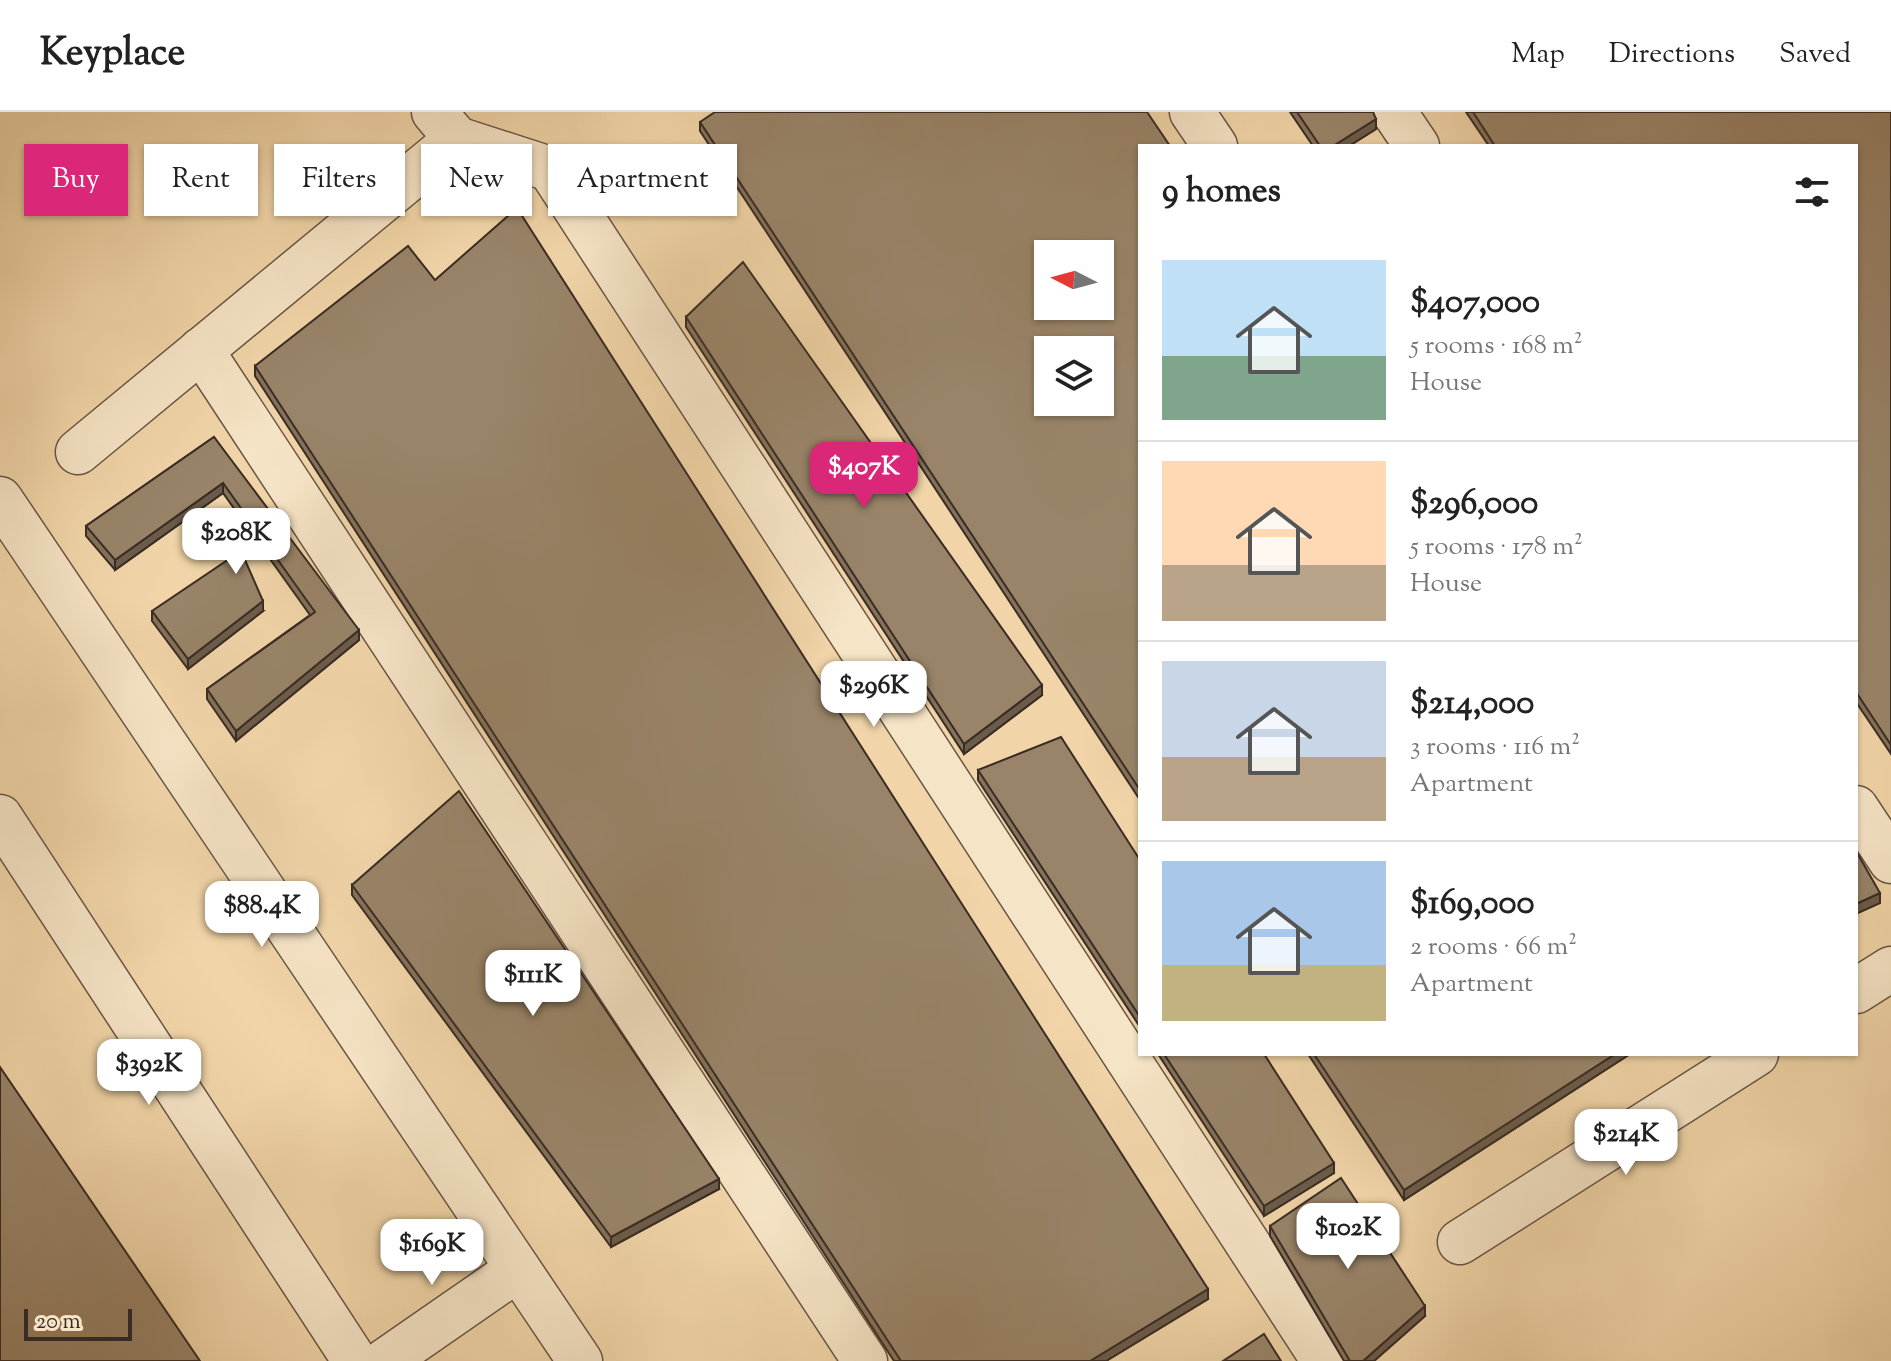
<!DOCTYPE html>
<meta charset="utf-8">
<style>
body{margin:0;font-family:"Sorts Mill Goudy",serif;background:#f2f2f2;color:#222;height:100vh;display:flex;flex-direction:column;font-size:30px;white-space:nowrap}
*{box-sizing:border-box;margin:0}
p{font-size:26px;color:#767676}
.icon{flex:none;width:44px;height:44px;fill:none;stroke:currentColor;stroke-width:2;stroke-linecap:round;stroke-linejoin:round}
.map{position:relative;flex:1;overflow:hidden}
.panel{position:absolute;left:1138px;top:32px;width:720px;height:912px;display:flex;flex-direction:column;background:#fff;border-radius:0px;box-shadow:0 2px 6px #0004}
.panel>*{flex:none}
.banner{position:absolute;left:24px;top:32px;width:760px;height:72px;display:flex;gap:16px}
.needle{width:52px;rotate:276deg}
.fabs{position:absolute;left:1034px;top:128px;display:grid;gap:16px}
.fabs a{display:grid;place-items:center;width:80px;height:80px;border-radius:0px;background:#fff;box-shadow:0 2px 6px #0004;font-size:40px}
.scale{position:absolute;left:24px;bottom:20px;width:108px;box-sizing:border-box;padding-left:8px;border:4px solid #3a2c25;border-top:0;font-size:22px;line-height:28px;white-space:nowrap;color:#3a2c25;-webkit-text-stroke:6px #f6e4c6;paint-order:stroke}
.price{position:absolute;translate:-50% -68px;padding:0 18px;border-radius:16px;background:#fff;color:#222;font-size:26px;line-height:52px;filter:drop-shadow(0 2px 4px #0008)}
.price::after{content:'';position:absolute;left:50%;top:48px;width:24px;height:18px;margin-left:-12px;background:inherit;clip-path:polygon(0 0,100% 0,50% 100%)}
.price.active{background:#db2777;color:#fff}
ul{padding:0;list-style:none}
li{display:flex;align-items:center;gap:24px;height:200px;padding:0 24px}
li+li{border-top:2px solid #e0e0e0}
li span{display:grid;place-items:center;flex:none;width:224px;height:160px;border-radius:0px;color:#555}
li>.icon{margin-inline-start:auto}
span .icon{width:96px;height:96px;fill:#fffc;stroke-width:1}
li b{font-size:34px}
h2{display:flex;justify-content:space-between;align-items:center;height:96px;padding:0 24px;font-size:34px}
.tag{padding:0 28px;border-radius:0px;background:#fff;box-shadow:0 2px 6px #0004;font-size:28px;line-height:72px}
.tag.active{background:#db2777;color:#fff}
header{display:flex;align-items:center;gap:48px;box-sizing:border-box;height:112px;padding:0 40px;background:#fff;border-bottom:2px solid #e0e0e0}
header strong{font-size:38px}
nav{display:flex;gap:44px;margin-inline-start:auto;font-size:28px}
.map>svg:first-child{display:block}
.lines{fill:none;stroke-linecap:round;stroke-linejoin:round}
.minor-casing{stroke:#685646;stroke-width:47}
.minor{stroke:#f6e4c6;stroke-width:44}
.wall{fill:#84725a;stroke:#3a2c25;stroke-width:2}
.shaded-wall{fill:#6b5c4a;stroke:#3a2c25;stroke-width:2}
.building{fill:#998469;stroke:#3a2c25;stroke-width:2;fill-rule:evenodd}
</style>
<header>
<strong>Keyplace</strong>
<nav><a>Map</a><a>Directions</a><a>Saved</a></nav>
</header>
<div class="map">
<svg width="1891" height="1249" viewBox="0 0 1891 1249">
<rect width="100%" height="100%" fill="#f1d5a8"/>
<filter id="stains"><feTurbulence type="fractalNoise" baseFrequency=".0025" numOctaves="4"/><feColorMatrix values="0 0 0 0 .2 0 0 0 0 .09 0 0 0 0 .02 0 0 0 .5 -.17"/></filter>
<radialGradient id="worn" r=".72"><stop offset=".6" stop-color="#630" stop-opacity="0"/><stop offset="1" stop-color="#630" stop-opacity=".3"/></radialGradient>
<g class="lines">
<defs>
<g id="minor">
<polyline points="434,0 457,27 550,57 1324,1249"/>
<polyline points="1192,0 1215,34"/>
<polyline points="1394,0 1417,34"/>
<polyline points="201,238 865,1249"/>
<polyline points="78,340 457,27"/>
<polyline points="0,387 580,1249"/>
<polyline points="1856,696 1891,749"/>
<polyline points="0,705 355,1249"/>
<polyline points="1856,879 1891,857"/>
<polyline points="1460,1130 1756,942"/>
<polyline points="385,1249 518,1157"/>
</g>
</defs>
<use href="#minor" class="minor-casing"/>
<use href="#minor" class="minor"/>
</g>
<g class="wall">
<polygon points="1290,0 1373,0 1376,17 1349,34 1313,34"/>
<polygon points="1466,0 1891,0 1891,642 1856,590 1856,34 1489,34"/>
<polygon points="700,10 1140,34 1140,688 700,19"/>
<polygon points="686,205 1042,583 964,642 686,215"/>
<polygon points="255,254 1208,1187 1106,1249 894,1249 255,264"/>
<polygon points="214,325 359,528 236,629 207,587 207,577 310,503 223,381 115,458 86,424 86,414"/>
<polygon points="152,499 263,499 188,557 152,509"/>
<polygon points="978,658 1140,748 1140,915 978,668"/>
<polygon points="352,773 719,1077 611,1135 352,783"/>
<polygon points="1158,942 1264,942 1334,1061 1264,1104"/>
<polygon points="1308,942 1630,942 1404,1088"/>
<polygon points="1270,1114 1425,1204 1374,1249 1344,1249 1270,1124"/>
</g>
<g class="shaded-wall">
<polygon points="1376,7 1376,17 1349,34 1333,34"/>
<polygon points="223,371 223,381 115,458 115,448"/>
<polygon points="263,489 263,499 188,557 188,547"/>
<polygon points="359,518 359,528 236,629 236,619"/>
<polygon points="1042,573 1042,583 964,642 964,632"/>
<polygon points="1880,781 1880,791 1856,802 1856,792"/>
<polygon points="1615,942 1630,942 1404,1088 1404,1078"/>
<polygon points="1334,1051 1334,1061 1264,1104 1264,1094"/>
<polygon points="719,1067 719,1077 611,1135 611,1125"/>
<polygon points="1208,1177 1208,1187 1106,1249 1090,1249"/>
<polygon points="1425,1194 1425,1204 1374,1249 1363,1249"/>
</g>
<g class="building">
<path d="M715 0H1147L1170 34H1140V678L700 10ZM1048 142H1100V194H1048ZM1048 238H1100V290H1048Z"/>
<polygon points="1297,0 1373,0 1376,7 1333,34 1320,34"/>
<polygon points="1473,0 1891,0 1891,633 1856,580 1856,34 1495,34"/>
<polygon points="517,96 1208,1177 1090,1249 901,1249 255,254 408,134 435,168"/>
<polygon points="743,150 1042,573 964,632 686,205"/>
<polygon points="214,325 359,518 236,619 207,577 315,500 223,371 115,448 86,414"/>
<polygon points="241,439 263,489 188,547 152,499"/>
<polygon points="1061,625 1140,748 1140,905 978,658"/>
<polygon points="459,679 719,1067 611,1125 352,773"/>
<polygon points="1856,739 1880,781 1856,792"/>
<polygon points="1164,942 1264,942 1334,1051 1264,1094"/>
<polygon points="1314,942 1615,942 1404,1078"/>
<polygon points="0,955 200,1249 0,1249"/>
<polygon points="1341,1066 1425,1194 1363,1249 1350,1249 1270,1114"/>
<polygon points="1264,1222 1281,1249 1223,1249"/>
</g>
<rect width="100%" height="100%" filter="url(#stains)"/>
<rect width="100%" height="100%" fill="url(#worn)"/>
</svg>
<div class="fabs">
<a><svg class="needle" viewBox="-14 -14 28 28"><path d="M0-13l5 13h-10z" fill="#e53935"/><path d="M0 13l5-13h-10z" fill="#767676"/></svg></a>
<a><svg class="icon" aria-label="layers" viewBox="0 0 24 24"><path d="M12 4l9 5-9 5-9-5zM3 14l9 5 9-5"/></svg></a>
</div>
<div class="scale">20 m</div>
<b class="price active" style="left:864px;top:398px">$407K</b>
<b class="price" style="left:236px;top:464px">$208K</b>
<b class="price" style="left:874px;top:617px">$296K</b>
<b class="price" style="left:262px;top:837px">$88.4K</b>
<b class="price" style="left:533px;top:906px">$111K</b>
<b class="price" style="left:149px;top:995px">$392K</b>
<b class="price" style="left:1626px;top:1065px">$214K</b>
<b class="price" style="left:1348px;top:1159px">$102K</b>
<b class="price" style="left:432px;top:1175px">$169K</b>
<div class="banner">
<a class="tag active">Buy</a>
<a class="tag">Rent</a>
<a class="tag">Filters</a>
<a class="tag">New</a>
<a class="tag">Apartment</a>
</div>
<section class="panel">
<h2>9 homes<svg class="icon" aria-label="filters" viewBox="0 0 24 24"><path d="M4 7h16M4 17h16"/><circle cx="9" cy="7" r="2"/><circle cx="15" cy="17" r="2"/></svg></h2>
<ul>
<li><span style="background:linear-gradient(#bfe0f5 60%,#7fa58c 0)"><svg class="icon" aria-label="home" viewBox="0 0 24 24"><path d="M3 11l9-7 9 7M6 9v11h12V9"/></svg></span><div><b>$407,000</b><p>5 rooms · 168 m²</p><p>House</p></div></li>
<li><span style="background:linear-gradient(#ffd9b3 65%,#b9a48a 0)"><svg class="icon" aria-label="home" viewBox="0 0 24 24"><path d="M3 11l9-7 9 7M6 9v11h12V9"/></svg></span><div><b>$296,000</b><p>5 rooms · 178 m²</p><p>House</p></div></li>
<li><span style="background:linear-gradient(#c9d6e8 60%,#b9a48a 0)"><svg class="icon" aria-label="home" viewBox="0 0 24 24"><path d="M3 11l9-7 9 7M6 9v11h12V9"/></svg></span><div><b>$214,000</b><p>3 rooms · 116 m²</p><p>Apartment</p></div></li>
<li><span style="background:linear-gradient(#a9c7e8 65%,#c2b280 0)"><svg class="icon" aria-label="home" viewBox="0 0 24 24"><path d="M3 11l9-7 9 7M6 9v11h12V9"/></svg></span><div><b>$169,000</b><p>2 rooms · 66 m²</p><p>Apartment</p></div></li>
</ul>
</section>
</div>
